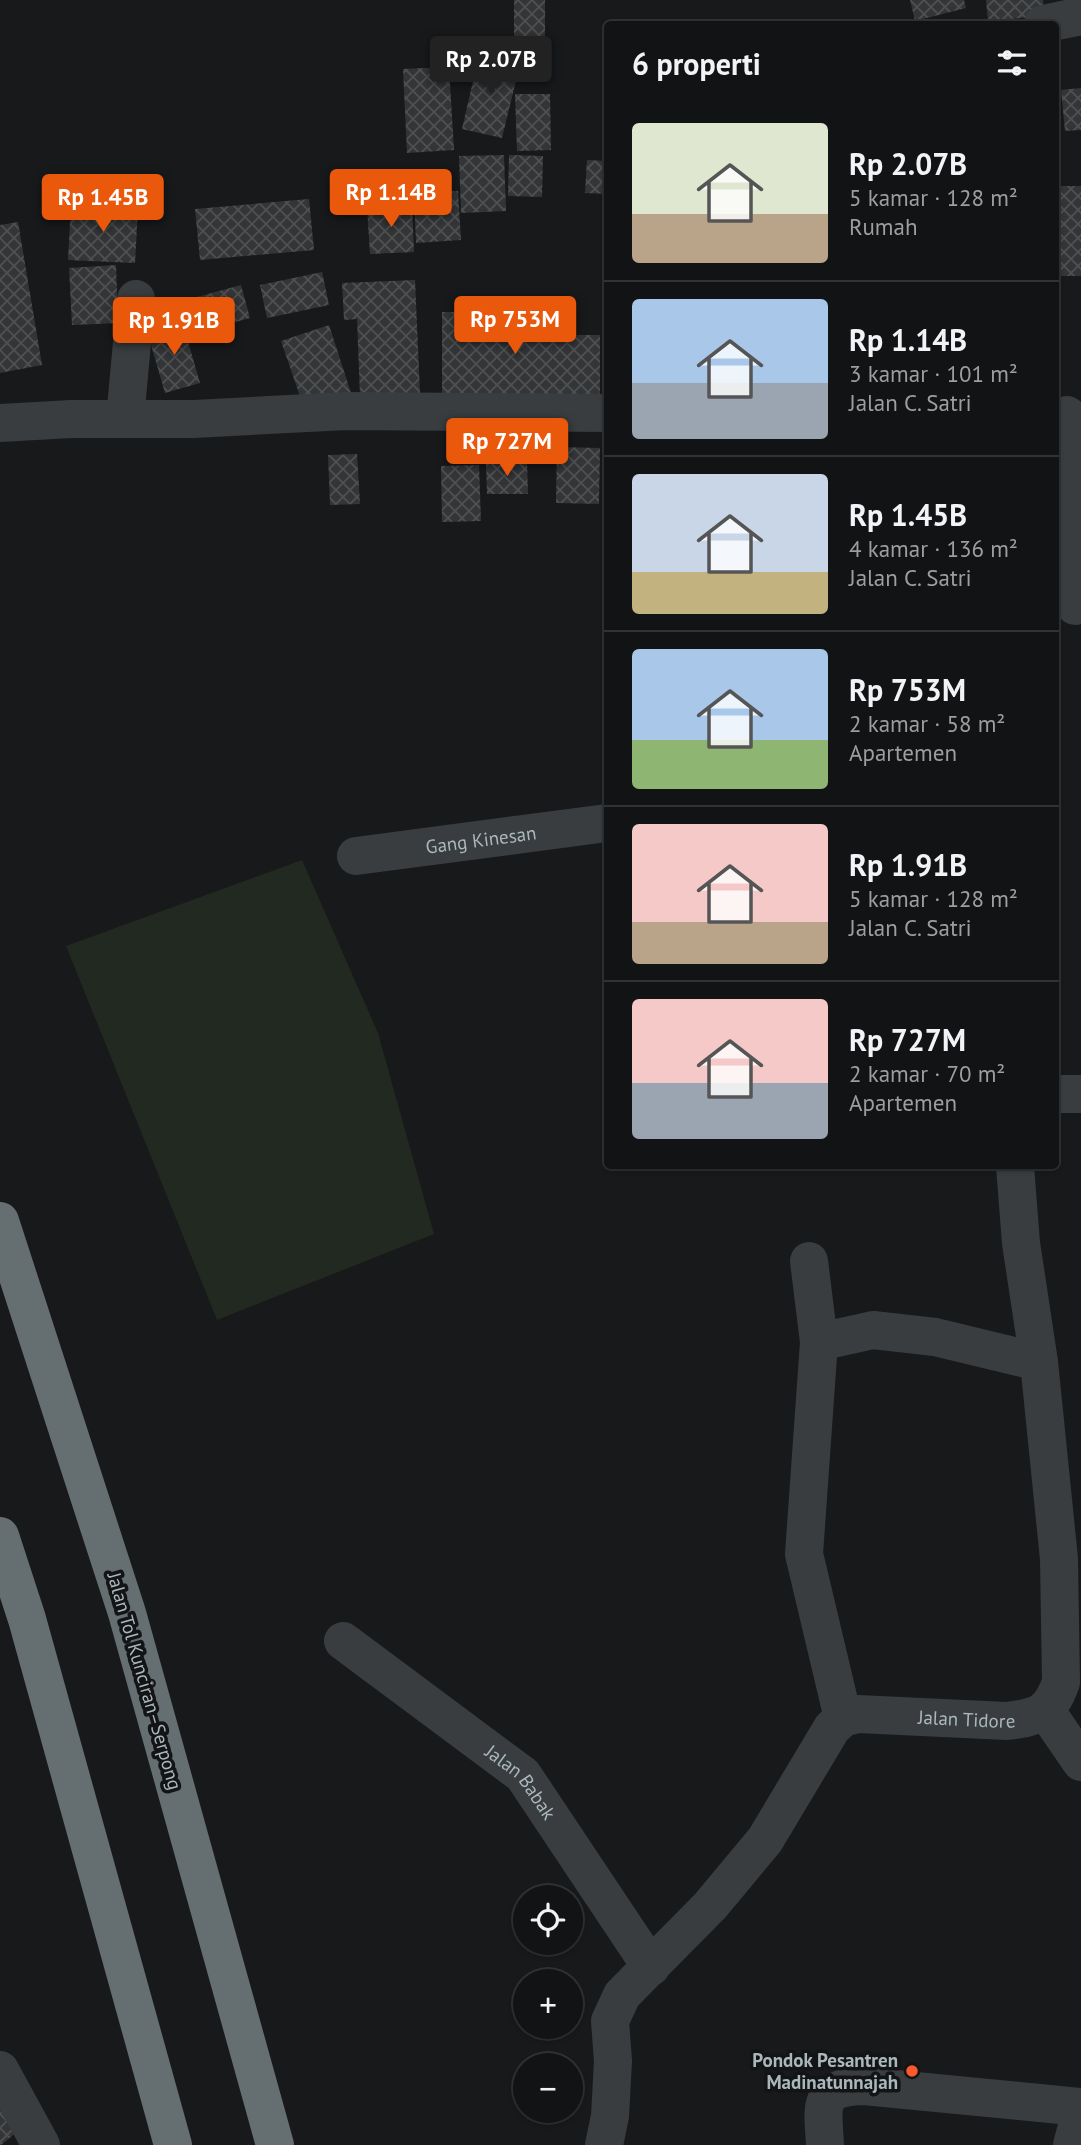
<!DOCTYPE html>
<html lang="id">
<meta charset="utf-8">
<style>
body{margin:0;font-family:"PT Sans",sans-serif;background:#1b1c1d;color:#f1f3f6;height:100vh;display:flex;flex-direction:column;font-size:26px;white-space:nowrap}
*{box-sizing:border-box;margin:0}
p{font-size:23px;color:#9c9ea0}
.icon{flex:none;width:38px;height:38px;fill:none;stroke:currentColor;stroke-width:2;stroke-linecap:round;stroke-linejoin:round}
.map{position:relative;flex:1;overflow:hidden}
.side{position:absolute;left:604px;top:21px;width:455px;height:1148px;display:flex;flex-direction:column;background:#121314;border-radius:7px;box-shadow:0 2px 5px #0004,0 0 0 2px #313234}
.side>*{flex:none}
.fabs{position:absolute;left:513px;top:1885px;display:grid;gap:14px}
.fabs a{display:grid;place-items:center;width:70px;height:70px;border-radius:50%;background:#121314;box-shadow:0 2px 5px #0004,0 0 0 2px #313234;font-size:35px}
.price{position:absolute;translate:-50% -60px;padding:0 16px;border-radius:7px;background:#ea580c;color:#fff;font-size:23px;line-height:46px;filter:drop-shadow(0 2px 4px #0008)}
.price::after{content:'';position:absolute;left:50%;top:42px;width:21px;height:16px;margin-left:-10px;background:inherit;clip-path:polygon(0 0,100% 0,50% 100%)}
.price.active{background:#222;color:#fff}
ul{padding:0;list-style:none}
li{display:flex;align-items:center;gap:21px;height:175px;padding:0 28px}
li+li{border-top:2px solid #313234}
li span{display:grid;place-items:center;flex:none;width:196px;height:140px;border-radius:7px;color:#555}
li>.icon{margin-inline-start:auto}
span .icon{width:84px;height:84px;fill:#fffc;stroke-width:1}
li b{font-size:30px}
h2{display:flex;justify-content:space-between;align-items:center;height:84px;padding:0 28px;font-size:30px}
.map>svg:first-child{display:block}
.green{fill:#222920}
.building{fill:url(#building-cross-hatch)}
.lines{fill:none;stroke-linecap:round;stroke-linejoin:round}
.minor{stroke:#393d40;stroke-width:38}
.highway{stroke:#656e71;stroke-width:38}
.poi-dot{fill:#fc592f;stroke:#131416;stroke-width:2.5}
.labels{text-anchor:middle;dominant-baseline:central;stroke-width:7;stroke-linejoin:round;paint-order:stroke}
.street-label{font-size:19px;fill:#aab7bb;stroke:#131416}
.poi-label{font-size:19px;font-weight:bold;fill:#aab7bb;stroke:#131416;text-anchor:end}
</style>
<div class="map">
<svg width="1081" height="2145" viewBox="0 0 1081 2145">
<defs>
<pattern id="building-cross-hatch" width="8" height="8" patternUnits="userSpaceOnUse" patternTransform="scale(1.75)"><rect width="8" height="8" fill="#333537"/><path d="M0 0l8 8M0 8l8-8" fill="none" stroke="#4e5052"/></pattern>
</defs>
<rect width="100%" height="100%" fill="#18191b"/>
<polygon class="green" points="302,860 378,1033 434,1234 217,1320 66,946"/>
<g class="building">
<rect x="514" y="0" width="31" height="46"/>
<polygon points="910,0 964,0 966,8 915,21"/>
<polygon points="986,0 1043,0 1045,16 988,21"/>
<polygon points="479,55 520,64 502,138 462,129"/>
<polygon points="449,67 454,150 407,153 403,69"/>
<polygon points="1081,88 1081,130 1065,131 1061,90"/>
<polygon points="515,94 550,94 551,150 517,151"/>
<polygon points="504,155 506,211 461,213 459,156"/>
<polygon points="509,155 543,156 542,197 508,196"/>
<polygon points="587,160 607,161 607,194 585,193"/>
<polygon points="1055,186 1081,186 1081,276 1057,276"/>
<polygon points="458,191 461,240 416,243 414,193"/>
<polygon points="309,199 314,250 200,260 195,209"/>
<polygon points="412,204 414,252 370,254 367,207"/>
<polygon points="71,205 138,208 135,263 68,260"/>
<polygon points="18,222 42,365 0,373 0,225"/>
<polygon points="116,265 118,323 72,325 69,268"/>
<polygon points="322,272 329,305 267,318 260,285"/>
<polygon points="415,280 420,393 360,396 357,319 344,320 342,283"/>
<polygon points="241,285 250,318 196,333 186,300"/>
<polygon points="442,312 542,312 542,335 600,335 600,394 442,394"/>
<polygon points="182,321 200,383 165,393 147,331"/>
<polygon points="329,325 351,393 304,408 281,341"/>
<polygon points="602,342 607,342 607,393 603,393"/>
<polygon points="557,447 600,448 599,504 556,503"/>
<polygon points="357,454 360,504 330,505 328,455"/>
<polygon points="527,461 528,494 487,494 486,462"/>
<polygon points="479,465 481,521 442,522 441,466"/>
<polygon points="0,2109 17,2132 1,2145 0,2145"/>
</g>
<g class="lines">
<g class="minor">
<polyline points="1043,24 1081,16"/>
<polyline points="1067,415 1075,606"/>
<polyline points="125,419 136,299"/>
<polyline points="0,423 71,419 194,419 346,411 607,413"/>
<path id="s1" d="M356 856 607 823"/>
<polyline points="1055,1094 1081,1094"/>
<polyline points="809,1261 819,1342 804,1554 843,1718"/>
<polyline points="819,1342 873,1330 935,1337 1039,1362"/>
<path id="s2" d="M343 1641 523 1775 651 1967"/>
<polyline points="1046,1711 1081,1762"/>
<polyline points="0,2070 41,2145"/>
<path id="s3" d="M604 2145 610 2116 613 2061 610 2021 622 1995 710 1906 765 1840 832 1728 843 1718 858 1714 1007 1721C1038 1717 1050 1714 1061 1682L1059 1559 1039 1362 1021 1243 1015 1166"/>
<path d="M825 2145C823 2106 816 2087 864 2086L1081 2107"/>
<polyline points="1072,2145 1081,2111"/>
</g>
<g class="highway">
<polyline points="0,1221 127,1613 275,2145"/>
<polyline points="0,1536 27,1619 173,2145"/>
</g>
</g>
<circle class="poi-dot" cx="912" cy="2071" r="7"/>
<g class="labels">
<g class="street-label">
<text stroke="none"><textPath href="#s1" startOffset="126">Gang Kinesan</textPath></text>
<text transform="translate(145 1681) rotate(74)">Jalan Tol Kunciran–Serpong</text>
<text stroke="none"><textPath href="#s3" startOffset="634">Jalan Tidore</textPath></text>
<text stroke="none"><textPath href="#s2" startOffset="228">Jalan Babak</textPath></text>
</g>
<g class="poi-label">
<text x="898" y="2060">Pondok Pesantren<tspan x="898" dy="22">Madinatunnajah</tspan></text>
</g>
</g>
</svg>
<div class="fabs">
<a><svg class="icon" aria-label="locate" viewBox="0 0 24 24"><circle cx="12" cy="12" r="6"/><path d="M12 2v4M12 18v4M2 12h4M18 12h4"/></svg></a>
<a>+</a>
<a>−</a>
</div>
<b class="price active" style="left:491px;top:96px">Rp 2.07B</b>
<b class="price" style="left:391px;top:229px">Rp 1.14B</b>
<b class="price" style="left:103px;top:234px">Rp 1.45B</b>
<b class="price" style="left:515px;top:356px">Rp 753M</b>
<b class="price" style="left:174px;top:357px">Rp 1.91B</b>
<b class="price" style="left:507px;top:478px">Rp 727M</b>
<section class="side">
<h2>6 properti<svg class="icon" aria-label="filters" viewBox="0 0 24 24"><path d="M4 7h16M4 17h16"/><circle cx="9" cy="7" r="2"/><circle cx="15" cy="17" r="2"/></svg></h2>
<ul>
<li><span style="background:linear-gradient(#dfe7d0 65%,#b9a48a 0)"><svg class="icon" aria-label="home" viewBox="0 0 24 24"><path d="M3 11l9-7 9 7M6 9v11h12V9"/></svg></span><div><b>Rp 2.07B</b><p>5 kamar · 128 m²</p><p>Rumah</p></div></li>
<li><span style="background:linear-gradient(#a9c7e8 60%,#9aa5b1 0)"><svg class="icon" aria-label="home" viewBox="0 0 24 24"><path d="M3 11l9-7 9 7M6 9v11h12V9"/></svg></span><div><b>Rp 1.14B</b><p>3 kamar · 101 m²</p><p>Jalan C. Satri</p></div></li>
<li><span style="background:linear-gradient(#c9d6e8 70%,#c2b280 0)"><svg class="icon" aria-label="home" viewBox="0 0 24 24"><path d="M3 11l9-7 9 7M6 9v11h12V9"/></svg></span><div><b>Rp 1.45B</b><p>4 kamar · 136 m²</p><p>Jalan C. Satri</p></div></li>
<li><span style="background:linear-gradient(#a9c7e8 65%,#8fb573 0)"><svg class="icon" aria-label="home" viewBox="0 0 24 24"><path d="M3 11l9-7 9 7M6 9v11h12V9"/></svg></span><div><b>Rp 753M</b><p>2 kamar · 58 m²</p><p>Apartemen</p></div></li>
<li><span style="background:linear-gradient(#f6c9c9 70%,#b9a48a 0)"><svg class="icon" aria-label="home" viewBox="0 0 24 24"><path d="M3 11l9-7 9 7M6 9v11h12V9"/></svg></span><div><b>Rp 1.91B</b><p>5 kamar · 128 m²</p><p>Jalan C. Satri</p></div></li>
<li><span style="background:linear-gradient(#f6c9c9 60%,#9aa5b1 0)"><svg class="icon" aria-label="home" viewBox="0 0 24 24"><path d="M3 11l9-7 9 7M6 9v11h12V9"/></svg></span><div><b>Rp 727M</b><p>2 kamar · 70 m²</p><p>Apartemen</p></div></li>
</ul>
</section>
</div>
